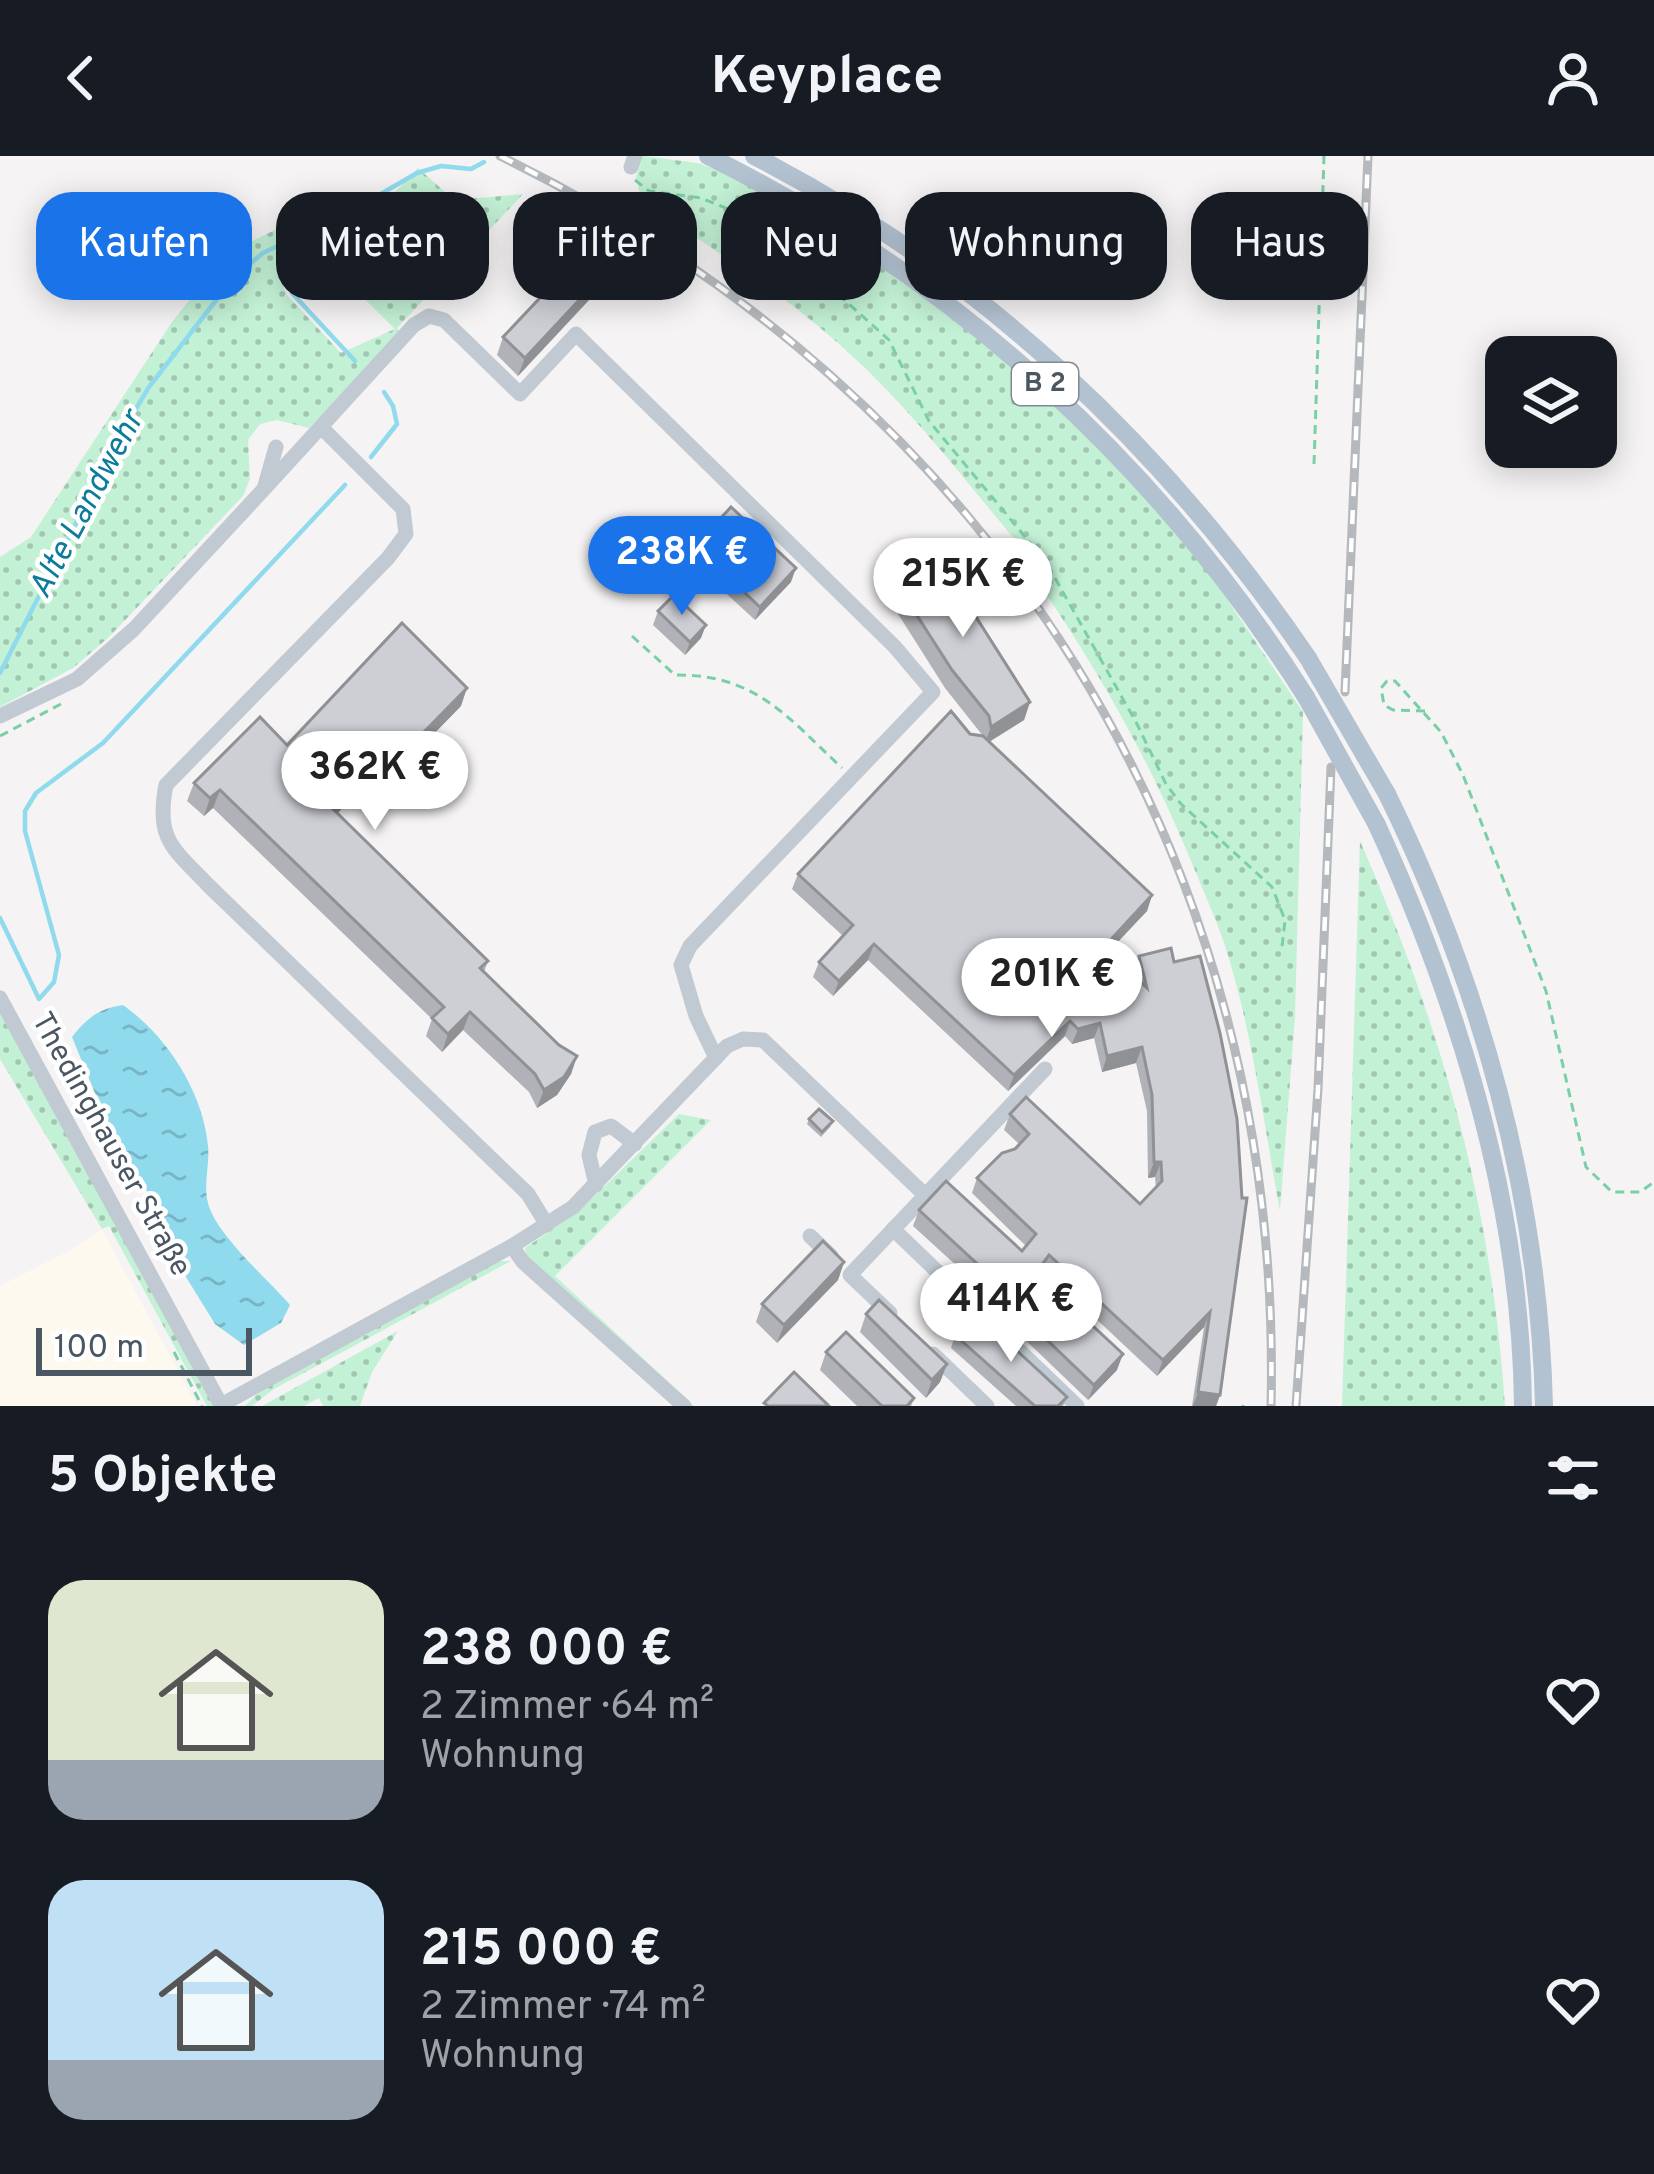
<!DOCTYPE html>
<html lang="de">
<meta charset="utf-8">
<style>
body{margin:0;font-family:Overpass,sans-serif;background:#20242c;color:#f1f3f6;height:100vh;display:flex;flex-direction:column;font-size:45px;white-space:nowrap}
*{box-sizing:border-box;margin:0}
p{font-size:39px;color:#9ea1a6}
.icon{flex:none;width:66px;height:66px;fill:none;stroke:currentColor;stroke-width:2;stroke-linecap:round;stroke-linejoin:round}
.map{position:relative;height:1250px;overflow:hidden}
.details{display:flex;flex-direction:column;background:#171b24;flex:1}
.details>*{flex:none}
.top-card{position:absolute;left:36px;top:36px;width:1584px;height:108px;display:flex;gap:24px}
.buttons{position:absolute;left:1485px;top:180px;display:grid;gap:24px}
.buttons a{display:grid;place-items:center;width:132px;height:132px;border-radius:24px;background:#171b24;box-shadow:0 6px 30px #0003;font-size:60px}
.scale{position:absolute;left:36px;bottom:30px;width:216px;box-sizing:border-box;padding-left:12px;border:6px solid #4a5661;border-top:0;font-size:33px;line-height:42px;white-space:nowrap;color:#4a5661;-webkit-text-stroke:9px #fff;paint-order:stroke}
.price{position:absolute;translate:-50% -102px;padding:0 27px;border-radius:42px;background:#fff;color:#222;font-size:39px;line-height:78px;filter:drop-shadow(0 3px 6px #0008)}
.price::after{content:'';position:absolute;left:50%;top:72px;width:36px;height:27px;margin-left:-18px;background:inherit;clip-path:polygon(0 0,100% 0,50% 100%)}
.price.on{background:#1a73e8;color:#fff}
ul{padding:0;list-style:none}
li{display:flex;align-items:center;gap:36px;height:300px;padding:0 48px}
li span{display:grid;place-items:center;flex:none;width:336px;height:240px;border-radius:36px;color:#555}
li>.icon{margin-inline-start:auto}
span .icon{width:144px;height:144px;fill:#fffc;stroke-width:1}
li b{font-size:51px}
h2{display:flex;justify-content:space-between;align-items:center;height:144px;padding:0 48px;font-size:51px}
.chip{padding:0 42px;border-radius:36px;background:#171b24;box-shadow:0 6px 30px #0003;font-size:42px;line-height:108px}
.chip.on{background:#1a73e8;color:#fff}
header{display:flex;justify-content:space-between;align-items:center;height:156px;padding:0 48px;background:#171b24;font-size:54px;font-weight:700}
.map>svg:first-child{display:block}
.commercial{fill:#fdf9ef}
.grass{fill:url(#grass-dots)}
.water{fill:url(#water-ripples)}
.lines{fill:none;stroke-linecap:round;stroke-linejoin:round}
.stream{stroke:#90daee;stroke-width:4.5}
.path{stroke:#7ad0a6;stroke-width:3;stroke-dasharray:9 6;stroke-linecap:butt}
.minor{stroke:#c1cad2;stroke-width:15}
.major{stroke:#b3c2d1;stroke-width:18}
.rail-casing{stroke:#b5b8bd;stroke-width:9}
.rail{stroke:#fff;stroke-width:4.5;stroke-dasharray:14;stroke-linecap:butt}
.major-bridge{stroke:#b3c2d1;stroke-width:18}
.wall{fill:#b0b2b7;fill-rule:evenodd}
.shaded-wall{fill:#909195}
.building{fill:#cdcfd5;stroke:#909195;stroke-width:3;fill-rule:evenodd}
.labels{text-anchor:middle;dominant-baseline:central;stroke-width:9;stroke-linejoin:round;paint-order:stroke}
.shield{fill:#fff;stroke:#808990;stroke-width:3}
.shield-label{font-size:27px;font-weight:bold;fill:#4a5661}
.street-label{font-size:30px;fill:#4a5661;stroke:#fff}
.water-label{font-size:33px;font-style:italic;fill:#0c7c9b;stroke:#fff}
</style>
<header><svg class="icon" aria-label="back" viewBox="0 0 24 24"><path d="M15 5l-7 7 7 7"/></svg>Keyplace<svg class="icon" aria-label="person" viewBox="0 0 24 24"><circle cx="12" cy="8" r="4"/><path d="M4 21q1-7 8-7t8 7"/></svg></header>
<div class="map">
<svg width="1654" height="1250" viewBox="0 0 1654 1250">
<defs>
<pattern id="grass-dots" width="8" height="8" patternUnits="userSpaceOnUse" patternTransform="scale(3)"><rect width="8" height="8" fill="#c3f1d5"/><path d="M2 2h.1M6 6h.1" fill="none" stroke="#a0c6b0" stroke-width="1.8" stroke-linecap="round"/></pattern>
<pattern id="water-ripples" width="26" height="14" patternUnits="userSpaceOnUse" patternTransform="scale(3)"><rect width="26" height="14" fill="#90daee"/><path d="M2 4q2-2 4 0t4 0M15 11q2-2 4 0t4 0" fill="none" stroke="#78b4c4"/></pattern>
</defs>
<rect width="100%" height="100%" fill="#f5f3f3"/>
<polygon class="commercial" points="102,1073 197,1250 0,1250 0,1130 67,1096"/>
<g class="grass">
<path d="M643 0 697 7 746 24 830 74 990 190 1098 290 1150 347 1212 421 1303 556 1295 861 1280 1055C1264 969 1253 880 1227 796 1219 770 1207 744 1197 719 1151 607 1104 523 1036 423L1038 411C976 339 919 261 849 197 786 139 712 93 641 44L636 20Z"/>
<polygon points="418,12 454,44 523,38 397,172 404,180 309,272 277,264 260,268 248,284 250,323 243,340 109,481 73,512 0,551 0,401 31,381 172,166 226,98 285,69 279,120 287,139 341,197 395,173 328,107"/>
<path d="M1360 685C1442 872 1491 1045 1505 1250H1342Z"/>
<polygon points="0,857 214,1250 207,1250 109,1070 102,1073 0,903"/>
<polygon points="679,958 711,964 555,1120 694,1250 685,1250 529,1108 525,1092 578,1056"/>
<polygon points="498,1105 511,1105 274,1233 252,1250 245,1250 261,1234"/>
<polygon points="398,1175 372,1216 360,1250 323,1250 319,1242 304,1250 262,1250"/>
</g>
<path class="water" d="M123 849C167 880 203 936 208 990 210 1008 203 1028 208 1047 216 1079 268 1123 290 1149L281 1167 244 1189 215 1168 178 1108 152 1044 104 959 72 881C87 862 98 853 123 849Z"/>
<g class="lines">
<g class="stream">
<polyline points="286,84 286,123 292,137 355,205"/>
<polyline points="371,301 397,268 393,250 384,236"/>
<polyline points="0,517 122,276 149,231 234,121 263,97 353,54 417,17 441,10 471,13 484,6"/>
<polyline points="0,762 39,843 54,826 59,799 25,675 25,655 36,637 103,587 345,329"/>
</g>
<g class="path">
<polyline points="635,24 649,35 701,42 738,57 769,76 889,184 929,265 1046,406 1137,568 1166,628 1181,648 1272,731 1285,764 1282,791"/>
<polyline points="1314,308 1324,0"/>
<path d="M632 480 675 519C756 518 787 561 842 612"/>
<polyline points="1425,555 1393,554 1384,549 1381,532 1387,525 1395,525 1441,576 1463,619 1546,835 1586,1011 1612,1036 1640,1036 1654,1026"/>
<polyline points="0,580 61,548"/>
<polyline points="174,1196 202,1250"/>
<polyline points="1243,1249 1243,1250"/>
</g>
<g class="minor">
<polyline points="631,11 635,0"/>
<path d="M322 272 403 353 406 378 388 402 166 629C155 684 174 693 209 730L528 1038 547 1069"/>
<polyline points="264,333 414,169 429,160 444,164 520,238 576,178 895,491 933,536 690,790 681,809 696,860 716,902"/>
<polyline points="0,560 77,523 134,473 264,333 276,291"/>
<polyline points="0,842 221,1249 512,1090 573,1051 727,890 743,883 763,884 925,1039"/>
<polyline points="596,1029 589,999 595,976 611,970 635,988"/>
<polyline points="893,1073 1077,1250"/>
<polyline points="810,1080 831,1100"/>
<polyline points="512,1090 523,1106 684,1250"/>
<polyline points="890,1157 850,1119 1045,913"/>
<polyline points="933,1198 987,1250"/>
</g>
<g class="major">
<path d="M708 0C955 122 1159 309 1306 541"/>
<path d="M754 0C980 116 1165 292 1308 502"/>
<path d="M1387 638C1480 828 1539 1037 1544 1250"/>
<path d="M1377 669C1460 851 1521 1048 1523 1250"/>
</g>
<defs>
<g id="rail">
<path d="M500 0C993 240 1284 699 1271 1250"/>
<polyline points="1345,536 1368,0"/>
<polyline points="1296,1250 1318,933 1331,611"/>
</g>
</defs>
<use href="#rail" class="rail-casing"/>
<use href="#rail" class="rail"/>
<g class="major-bridge">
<polyline points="1308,502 1387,638"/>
<polyline points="1306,541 1377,669"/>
</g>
</g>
<g class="wall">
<polygon points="603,129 518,220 497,199 503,181"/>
<polygon points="695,390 791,426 755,464 690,404"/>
<path d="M905 418 1030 546 1024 564 989 586 1152 739 1147 755 1108 796 1135 820 1134 816 1139 800 1171 792 1220 1239 1216 1250H1192L1204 1171 1157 1220 1044 1114 1039 1120 1117 1214 1088 1244 1013 1172 1016 1164 913 1070 919 1054 1022 1095 1026 1090 972 1037 977 1022 1019 988 1004 974 1010 958 1140 1048 1156 1032 1155 1021 1148 1022 1147 955 1136 907 1102 916 1094 882 1072 888 1065 880 1008 935 868 804 833 840 813 821 819 806 843 780 792 733 798 718 970 578 983 580 945 532 893 450ZM1075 831 1099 854 1085 858 1066 840Z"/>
<polygon points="658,455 701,482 685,499 653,469"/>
<polygon points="461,550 378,635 368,626 337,657 488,805 484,816 559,889 577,900 571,918 557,939 537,952 529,936 463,874 442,896 426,880 432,863 213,652 204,660 187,645 194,627 287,589"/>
<polygon points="809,963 831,970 821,981 807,968"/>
<polygon points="844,1106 838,1124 777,1187 756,1166 762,1148"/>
<polygon points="866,1158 947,1208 940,1226 926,1242 860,1176"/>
<polygon points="955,1179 995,1182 1067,1241 1063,1250 1016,1250 951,1192"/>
<polygon points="826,1196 914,1242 911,1250 857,1250 820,1214"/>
</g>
<g class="shaded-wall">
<polygon points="610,111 603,129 518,220 525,202"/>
<polygon points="796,412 791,426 755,464 760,451"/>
<polygon points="706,469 701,482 685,499 690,486"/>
<polygon points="467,532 461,550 378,635 384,617"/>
<polygon points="1030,546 1024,564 984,589 991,571"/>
<polygon points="374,608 368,626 325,670 332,652"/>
<polygon points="220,634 213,652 204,660 210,642"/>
<polygon points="1152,739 1147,755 1098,807 1104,791"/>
<polygon points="874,788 868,804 833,840 839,825"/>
<polygon points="1081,816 1075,831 1056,851 1062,836"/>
<polygon points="470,856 463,874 442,896 448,878"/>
<polygon points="1070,865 1065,880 1008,935 1014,919"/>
<polygon points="1100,867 1094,882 1072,888 1078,873"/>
<polygon points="1142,891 1136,907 1102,916 1107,900"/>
<polygon points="577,900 571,918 557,939 537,952 544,934"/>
<polygon points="1154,1006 1161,1006 1155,1021 1148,1022"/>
<polygon points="844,1106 838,1124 777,1187 784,1169"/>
<polygon points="1210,1156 1204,1171 1157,1220 1163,1204"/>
<polygon points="1123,1198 1117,1214 1088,1244 1094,1229"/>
<polygon points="947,1208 940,1226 926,1242 932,1224"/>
<polygon points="1198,1236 1220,1239 1216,1250 1193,1250"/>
</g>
<g class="building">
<polygon points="588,91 610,111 525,202 503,181"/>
<polygon points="731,351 796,412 760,451 695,390"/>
<polygon points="936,398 1030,546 991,571 989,560 952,514 900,433 911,426 905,418"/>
<polygon points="674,439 706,469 690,486 658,455"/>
<polygon points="402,467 467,532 384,617 374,608 332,652 488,805 480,812 559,889 577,900 564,921 544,934 535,918 470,856 448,878 432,862 444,851 220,634 210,642 194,627 260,561 287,589"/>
<path d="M951 555 970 578 983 580 1152 739 1104 791 1147 832 1139 800 1171 792 1174 806 1200 800 1220 877 1237 963 1242 1042H1247L1220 1239 1198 1236 1210 1156 1163 1204 1049 1099 1036 1117 1123 1198 1094 1229 1018 1156 1024 1151 919 1054 946 1025 1022 1095 1036 1078 977 1022 1002 997 1015 993 1029 978 1010 958 1026 941 1140 1048 1162 1025 1161 1006H1154L1152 939 1142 891 1107 900 1100 867 1078 873 1070 865 1014 919 874 788 839 825 819 806 853 769 798 718ZM1081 816 1117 850 1085 858 1062 836Z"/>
<polygon points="819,953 833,965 822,976 809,963"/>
<polygon points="823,1085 844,1106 784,1169 762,1148"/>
<polygon points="879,1144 947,1208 932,1224 866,1158"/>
<polygon points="972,1161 995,1182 999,1178 1067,1241 1058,1250 1035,1250 955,1179"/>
<polygon points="846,1176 914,1242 907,1250 882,1250 826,1196"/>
<polygon points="794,1216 829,1250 768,1250 764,1247"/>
</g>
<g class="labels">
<rect class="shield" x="1012" y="207" width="66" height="42" rx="9"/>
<g class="shield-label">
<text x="1045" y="228">B 2</text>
</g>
<g class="street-label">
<text transform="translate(110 989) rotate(61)">Thedinghauser Straße</text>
</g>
<g class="water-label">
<text transform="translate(88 349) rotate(-62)">Alte Landwehr</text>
</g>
</g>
</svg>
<div class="buttons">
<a><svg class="icon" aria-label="layers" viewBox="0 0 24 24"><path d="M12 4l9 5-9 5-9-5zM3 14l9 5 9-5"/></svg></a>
</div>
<div class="scale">100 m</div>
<b class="price on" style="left:682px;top:462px">238K €</b>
<b class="price" style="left:963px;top:484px">215K €</b>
<b class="price" style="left:375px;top:677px">362K €</b>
<b class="price" style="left:1052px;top:884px">201K €</b>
<b class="price" style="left:1011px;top:1209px">414K €</b>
<div class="top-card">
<a class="chip on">Kaufen</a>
<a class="chip">Mieten</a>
<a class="chip">Filter</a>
<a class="chip">Neu</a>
<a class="chip">Wohnung</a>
<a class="chip">Haus</a>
</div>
</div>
<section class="details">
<h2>5 Objekte<svg class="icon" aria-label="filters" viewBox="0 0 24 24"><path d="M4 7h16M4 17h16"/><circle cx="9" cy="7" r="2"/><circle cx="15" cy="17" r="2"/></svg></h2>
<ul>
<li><span style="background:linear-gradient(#dfe7d0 75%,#9aa5b1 0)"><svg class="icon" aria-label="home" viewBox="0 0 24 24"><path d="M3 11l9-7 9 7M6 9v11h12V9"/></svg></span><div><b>238 000 €</b><p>2 Zimmer · 64 m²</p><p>Wohnung</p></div><svg class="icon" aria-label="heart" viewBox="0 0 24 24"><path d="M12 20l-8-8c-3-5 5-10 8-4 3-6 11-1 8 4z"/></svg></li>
<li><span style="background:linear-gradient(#bfe0f5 75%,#9aa5b1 0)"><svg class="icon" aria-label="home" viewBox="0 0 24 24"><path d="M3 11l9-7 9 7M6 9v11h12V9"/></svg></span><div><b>215 000 €</b><p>2 Zimmer · 74 m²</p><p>Wohnung</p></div><svg class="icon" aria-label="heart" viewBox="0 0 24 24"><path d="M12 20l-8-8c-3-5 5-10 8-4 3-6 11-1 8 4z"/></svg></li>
</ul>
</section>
